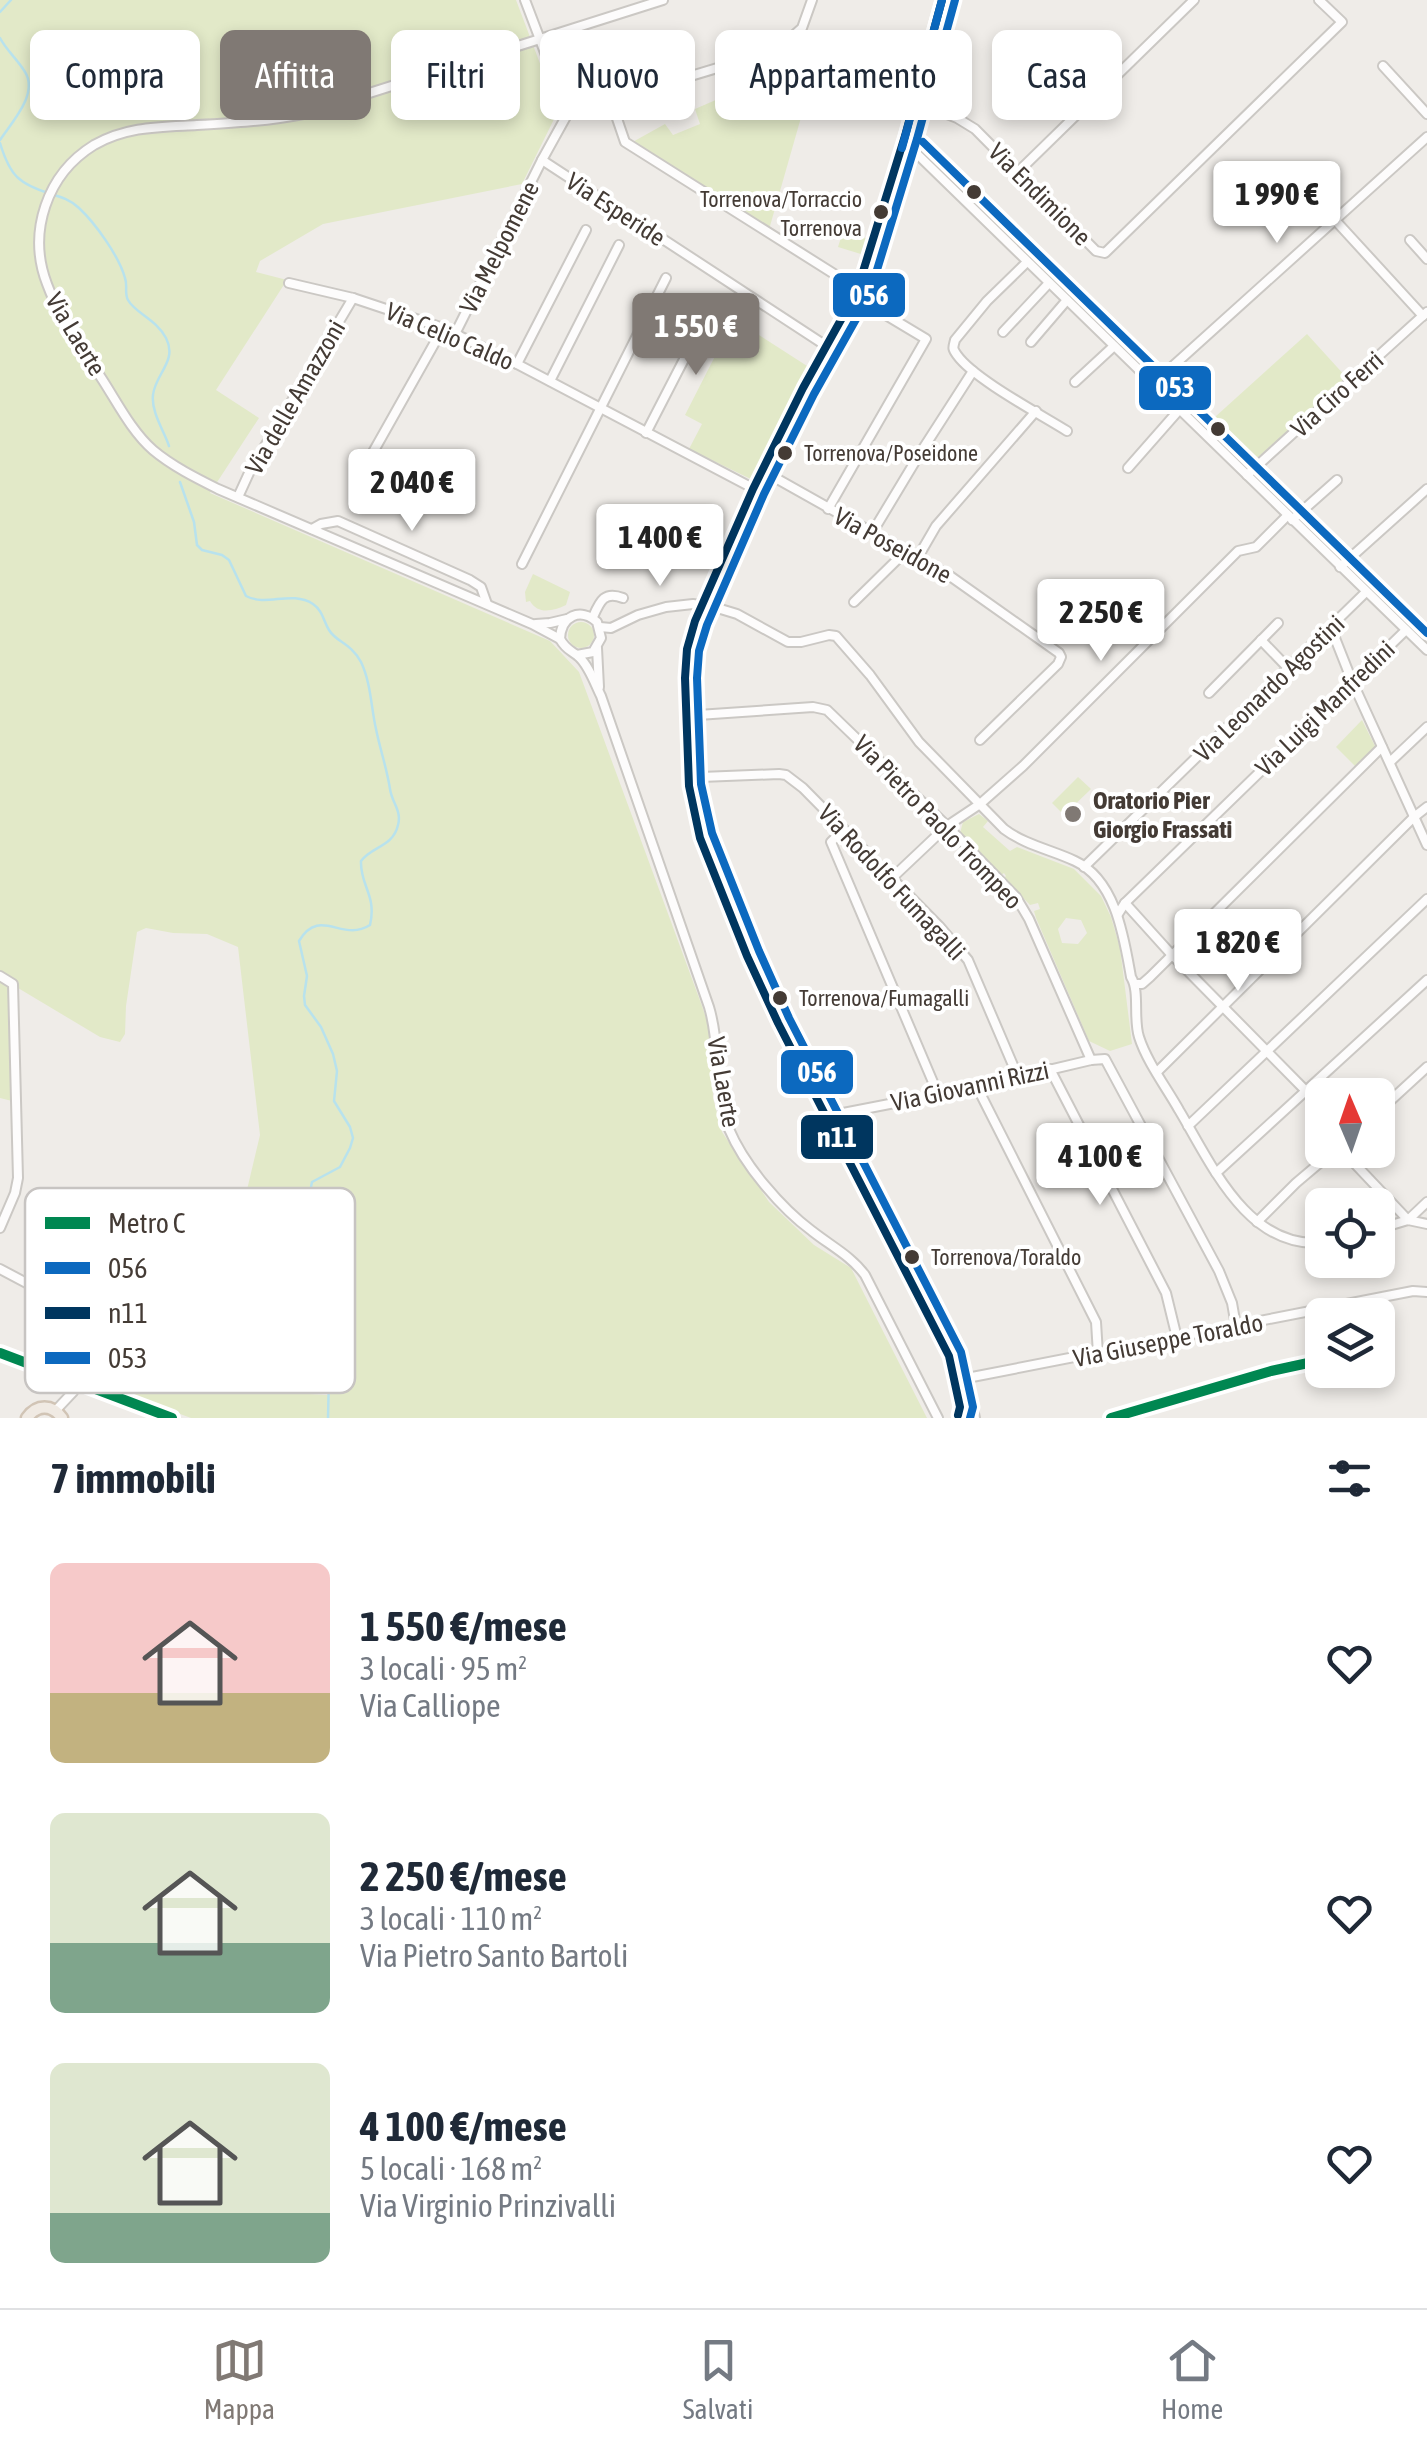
<!DOCTYPE html>
<html lang="it">
<meta charset="utf-8">
<style>
body{margin:0;font-family:"Asap Condensed",sans-serif;background:#f6f6f7;color:#1f2937;height:100vh;display:flex;flex-direction:column;font-size:38px;white-space:nowrap}
*{box-sizing:border-box;margin:0}
p{font-size:32px;color:#747a83}
.icon{flex:none;width:55px;height:55px;fill:none;stroke:currentColor;stroke-width:2;stroke-linecap:round;stroke-linejoin:round}
.map{position:relative;height:1418px;overflow:hidden}
.drawer{display:flex;flex-direction:column;background:#fff;flex:1}
.drawer>*{flex:none}
.hud{position:absolute;left:30px;top:30px;width:1368px;height:90px;display:flex;gap:20px}
.needle{width:65px;rotate:358deg}
.buttons{position:absolute;left:1305px;top:1078px;display:grid;gap:20px}
.buttons a{display:grid;place-items:center;width:90px;height:90px;border-radius:15px;background:#fff;box-shadow:0 5px 15px #0003;font-size:50px}
.price{position:absolute;translate:-50% -85px;padding:0 22px;border-radius:10px;background:#fff;color:#222;font-size:32px;line-height:65px;filter:drop-shadow(0 2px 5px #0008)}
.price::after{content:'';position:absolute;left:50%;top:60px;width:30px;height:22px;margin-left:-15px;background:inherit;clip-path:polygon(0 0,100% 0,50% 100%)}
.price.current{background:#807974;color:#fff}
ul{padding:0;list-style:none}
li{display:flex;align-items:center;gap:30px;height:250px;padding:0 50px}
li span{display:grid;place-items:center;flex:none;width:280px;height:200px;border-radius:15px;color:#555}
li>.icon{margin-inline-start:auto}
span .icon{width:120px;height:120px;fill:#fffc;stroke-width:1}
li b{font-size:42px}
h2{display:flex;justify-content:space-between;align-items:center;height:120px;padding:0 50px;font-size:42px}
.tag{padding:0 35px;border-radius:15px;background:#fff;box-shadow:0 5px 15px #0003;font-size:35px;line-height:90px}
.tag.current{background:#807974;color:#fff}
.menu{display:flex;justify-content:space-around;align-items:center;height:140px;border-top:2px solid #e0e1e3;background:#fff;font-size:28px;color:#747a83}
.menu a{display:grid;justify-items:center;gap:5px}
.menu .current{color:#807974}
.map>svg:first-child{display:block}
.green{fill:#e2e9c8;fill-rule:evenodd}
.lines{fill:none;stroke-linecap:round;stroke-linejoin:round}
.stream{stroke:#b8e2ed;stroke-width:2.5}
.minor-casing{stroke:#cbc8c4;stroke-width:12}
.major-casing{stroke:#d1c4b5;stroke-width:15}
.minor{stroke:#fdfcfc;stroke-width:8}
.major{stroke:#f0eae3;stroke-width:10}
.bus-1-casing{stroke:#fff;stroke-width:15}
.bus-2-casing{stroke:#fff;stroke-width:15}
.bus-3-casing{stroke:#fff;stroke-width:15}
.bus-1{stroke:#0c69bf;stroke-width:8}
.bus-2{stroke:#00365f;stroke-width:8}
.bus-3{stroke:#0c69bf;stroke-width:8}
.metro-1-casing{stroke:#fff;stroke-width:18}
.metro-1{stroke:#008751;stroke-width:10}
.bus-dot{fill:#443b35;stroke:#fff;stroke-width:4}
.poi-dot{fill:#807974;stroke:#fff;stroke-width:4}
.labels{text-anchor:middle;dominant-baseline:central;stroke-width:8;stroke-linejoin:round;paint-order:stroke}
.bus-label{font-size:22px;fill:#443b35;stroke:#fff;text-anchor:start}
.street-label{font-size:25px;fill:#443b35;stroke:#fff}
.poi-label{font-size:25px;font-weight:bold;fill:#443b35;stroke:#fff;text-anchor:start}
.key{fill:#fff;stroke:#c7c4c2;stroke-width:2.5}
.key-label{font-size:28px;fill:#443b35}
.line-badge{stroke:#fff;stroke-width:4}
.badge-label{font-size:28px;text-anchor:middle;font-weight:bold;fill:#fff}
</style>
<div class="map">
<svg width="1427" height="1418" viewBox="0 0 1427 1418">
<rect width="100%" height="100%" fill="#efece8"/>
<g class="green">
<path d="M0 0H516L558 111 522 184 323 224 260 261 256 272 287 280 216 390 259 418 210 493 550 641 579 672 702 1006 711 1033 713 1098 722 1132 769 1202 814 1245 851 1268 927 1418H191L145 1401 98 1372C100 1362 107 1355 110 1344L125 1349 219 1389 328 1395 330 1288 313 1234 309 1207 246 1194 260 1135 238 947 207 934 173 933 146 928 137 932 126 1006 125 1034 120 1042 100 1037 13 985 16 1102 0 1098Z"/>
<polygon points="780,72 812,79 768,233 629,144 665,124 673,135 700,124 695,109"/>
<polygon points="843,231 869,239 864,255 838,247"/>
<polygon points="734,319 818,373 766,467 770,470 763,485 689,449 702,424 685,415"/>
<polygon points="1307,334 1347,378 1247,467 1205,426"/>
<path d="M533 574 570 592 566 605C553 611 538 615 530 601L526 602 525 592Z"/>
<circle cx="581" cy="635" r="13"/>
<polygon points="1362,720 1375,746 1373,751 1356,767 1336,747"/>
<polygon points="1078,777 1091,789 1064,815 1052,803"/>
<path d="M979 814 988 821 983 827 1010 851 1017 847 1074 869 1101 896 1111 917 1120 948 1132 1044 1110 1051 1089 1041 1036 918 1034 911 1040 909 1038 903 1030 905 1004 878 1006 876 1004 873 1001 875 960 833 963 822ZM1066 918 1081 920 1087 933 1078 944 1062 943 1058 929Z"/>
</g>
<g class="lines">
<g class="stream">
<polyline points="0,12 11,0"/>
<path d="M0 38C7 51 18 60 25 72 39 94 11 123 0 140"/>
<path d="M0 143C10 176 19 184 51 194 61 197 71 200 79 208 95 223 119 256 125 278 128 286 124 293 128 300 135 313 157 320 166 338 178 361 155 374 153 395 151 412 164 431 169 446"/>
<path d="M180 482 194 522 197 545 202 550 222 555 229 560 246 596C267 607 291 590 313 604 323 611 323 620 329 630 336 642 351 643 361 662 371 683 371 707 376 729 380 749 387 769 390 789 392 803 402 811 398 825 393 847 372 846 361 861 360 886 377 895 370 925 342 943 320 906 299 941L307 976 304 996 305 1005 321 1027 333 1054 337 1071 334 1101 350 1127 353 1138 350 1148 340 1167 312 1182 309 1197 310 1218 319 1259 331 1291 328 1418"/>
</g>
<defs>
<g id="minor">
<polyline points="525,0 568,113 542,160 837,353"/>
<polyline points="955,0 917,139 869,296 814,394 764,494 707,625 699,651 697,678 701,784 704,804 712,833 759,951 789,1018 865,1169 951,1330 961,1352 975,1418"/>
<polyline points="1383,66 1427,114"/>
<polyline points="611,101 625,142 869,296"/>
<polyline points="926,106 957,118 975,129 1096,251 1105,253 1342,22 1319,0"/>
<polyline points="568,113 777,50 802,28 812,0"/>
<polyline points="914,151 1427,650"/>
<polyline points="1018,172 1194,0"/>
<polyline points="1335,220 1423,316"/>
<polyline points="1410,240 1427,259"/>
<path d="M1027 262 987 301 955 340C953 348 952 348 957 355 974 379 1040 414 1067 431"/>
<polyline points="289,283 353,298 443,328 517,364 764,494"/>
<polyline points="1003,332 1049,283"/>
<polyline points="455,334 542,160"/>
<polyline points="1031,342 1067,300"/>
<polyline points="517,364 586,230"/>
<polyline points="550,381 619,245"/>
<polyline points="1075,382 1114,346"/>
<polyline points="1153,384 1427,137"/>
<polyline points="646,433 712,305"/>
<polyline points="372,454 443,328"/>
<polyline points="1128,468 1179,410"/>
<polyline points="1247,475 1427,312"/>
<polyline points="772,476 950,576 1059,653 1061,657 1058,664 980,740"/>
<polyline points="238,497 249,473 353,298"/>
<polyline points="828,509 926,339 866,303"/>
<polyline points="1292,520 1337,480"/>
<polyline points="312,529 321,524 338,521 470,580 481,587 487,604"/>
<polyline points="872,533 919,455 973,371"/>
<polyline points="918,557 936,526 1036,411"/>
<polyline points="522,564 666,278"/>
<polyline points="1340,567 1427,489"/>
<polyline points="854,602 906,551"/>
<path d="M593 617C600 601 604 591 623 598"/>
<polyline points="536,624 550,623 567,619"/>
<path d="M600 627 611 628 638 615 666 607 693 604 714 607 737 614 788 642H801L829 635 836 636 870 675 919 742 1004 829C1025 845 1052 850 1075 861 1116 880 1124 938 1131 977 1140 991 1133 1019 1139 1037 1147 1062 1166 1087 1179 1110 1212 1165 1247 1248 1322 1243"/>
<polyline points="1331,628 1352,681 1427,845"/>
<path d="M560 639 532 624 218 489C196 478 172 466 153 450 131 431 116 400 100 376 81 346 59 317 47 284 27 232 47 174 94 145 127 126 161 127 197 125 233 123 268 121 303 114L663 0"/>
<polyline points="1261,640 1289,669"/>
<polyline points="597,648 599,687"/>
<path d="M577 655 593 652 601 638 597 622C580 607 561 616 560 639 566 650 571 650 579 657 589 666 595 684 601 696L709 1007C721 1047 714 1091 729 1129 744 1165 781 1208 812 1231 831 1246 851 1256 865 1275L938 1418"/>
<polyline points="1209,693 1278,623"/>
<polyline points="698,715 813,707 827,710 947,826 1016,897 1029,919 1091,1060"/>
<polyline points="1390,762 1427,727"/>
<polyline points="701,777 779,774 786,775 803,788 939,926 968,960 1018,1077"/>
<polyline points="844,829 831,842 938,1094"/>
<polyline points="1084,867 1366,592"/>
<polyline points="892,878 947,826 980,804 1023,766 1238,551 1256,547 1288,515"/>
<polyline points="1125,903 1171,954 1305,1090 1322,1110"/>
<polyline points="1118,914 1125,903 1406,630"/>
<polyline points="0,976 13,984 18,1178 15,1193 0,1228"/>
<polyline points="1135,984 1142,984 1150,977 1382,747"/>
<polyline points="1050,1069 1166,1293 1177,1338"/>
<polyline points="1157,1072 1414,817 1427,807"/>
<polyline points="977,1087 1096,1322 1098,1354"/>
<polyline points="1378,1112 1427,1067"/>
<polyline points="838,1114 977,1087 1091,1060 1105,1059 1219,1271 1232,1303 1236,1326"/>
<polyline points="1188,1126 1427,899"/>
<polyline points="1351,1150 1356,1165 1408,1220"/>
<polyline points="1216,1173 1427,980"/>
<polyline points="1408,1220 1427,1202"/>
<polyline points="1257,1222 1296,1183 1335,1150"/>
<polyline points="1378,1229 1408,1220 1427,1224"/>
<polyline points="0,1269 98,1321 96,1337 102,1344 97,1357 88,1365"/>
<circle cx="80" cy="1370" r="9"/>
<polyline points="967,1378 1413,1291 1427,1292"/>
<polyline points="56,1410 73,1392 80,1379"/>
</g>
<path id="major" d="M27 1418C37 1404 52 1404 62 1418"/>
</defs>
<use href="#minor" class="minor-casing"/>
<use href="#major" class="major-casing"/>
<use href="#minor" class="minor"/>
<use href="#major" class="major"/>
<defs>
<polyline id="bus-1" points="955,0 917,139 869,296 814,394 764,494 707,625 699,651 697,678 701,784 712,833 759,951 789,1018 961,1352 973,1407 970,1418"/>
<polyline id="bus-2" points="942,0 905,136 857,291 803,388 753,489 695,621 687,649 685,678 689,786 700,838 747,956 778,1023 949,1356 960,1407 958,1415"/>
<g id="bus-3">
<polyline points="923,142 1427,633"/>
<polyline points="902,148 942,0"/>
</g>
</defs>
<use href="#bus-1" class="bus-1-casing"/>
<use href="#bus-2" class="bus-2-casing"/>
<use href="#bus-3" class="bus-3-casing"/>
<use href="#bus-1" class="bus-1"/>
<use href="#bus-2" class="bus-2"/>
<use href="#bus-3" class="bus-3"/>
<defs>
<g id="metro-1">
<polyline points="0,1353 172,1418"/>
<polyline points="1111,1418 1271,1371 1322,1360"/>
</g>
</defs>
<use href="#metro-1" class="metro-1-casing"/>
<use href="#metro-1" class="metro-1"/>
</g>
<g class="bus-dot">
<circle cx="974" cy="192" r="9"/>
<circle cx="881" cy="212" r="9"/>
<circle cx="1218" cy="429" r="9"/>
<circle cx="785" cy="453" r="9"/>
<circle cx="780" cy="998" r="9"/>
<circle cx="912" cy="1257" r="9"/>
</g>
<circle class="poi-dot" cx="1073" cy="814" r="10"/>
<g class="labels">
<g class="bus-label">
<text x="862" y="199" text-anchor="end">Torrenova/Torraccio<tspan x="862" dy="29">Torrenova</tspan></text>
<text x="804" y="453">Torrenova/Poseidone</text>
<text x="799" y="998">Torrenova/Fumagalli</text>
<text x="931" y="1257">Torrenova/Toraldo</text>
</g>
<g class="street-label">
<text transform="translate(1040 194) rotate(45)">Via Endimione</text>
<text transform="translate(616 209) rotate(33)">Via Esperide</text>
<text transform="translate(499 247) rotate(-63)">Via Melpomene</text>
<text transform="translate(76 334) rotate(59)">Via Laerte</text>
<text transform="translate(450 336) rotate(23)">Via Celio Caldo</text>
<text transform="translate(1337 394) rotate(-42)">Via Ciro Ferri</text>
<text transform="translate(295 397) rotate(-60)">Via delle Amazzoni</text>
<text transform="translate(893 545) rotate(29)">Via Poseidone</text>
<text transform="translate(1269 688) rotate(-44)">Via Leonardo Agostini</text>
<text transform="translate(1325 708) rotate(-44)">Via Luigi Manfredini</text>
<text transform="translate(938 822) rotate(46)">Via Pietro Paolo Trompeo</text>
<text transform="translate(892 882) rotate(47)">Via Rodolfo Fumagalli</text>
<text transform="translate(724 1082) rotate(80)">Via Laerte</text>
<text transform="translate(970 1086) rotate(-12)">Via Giovanni Rizzi</text>
<text transform="translate(1168 1340) rotate(-11)">Via Giuseppe Toraldo</text>
</g>
<g class="poi-label">
<text x="1093" y="800">Oratorio Pier<tspan x="1093" dy="29">Giorgio Frassati</tspan></text>
</g>
</g>
<rect x="25" y="1188" width="330" height="205" rx="15" class="key"/>
<rect x="45" y="1217" width="45" height="12" fill="#008751"/>
<rect x="45" y="1262" width="45" height="12" fill="#0c69bf"/>
<rect x="45" y="1307" width="45" height="12" fill="#00365f"/>
<rect x="45" y="1352" width="45" height="12" fill="#0c69bf"/>
<g class="key-label">
<text x="108" y="1233">Metro C</text>
<text x="108" y="1278">056</text>
<text x="108" y="1323">n11</text>
<text x="108" y="1368">053</text>
</g>
<g class="line-badge">
<rect x="831" y="271" width="76" height="48" rx="10" fill="#0c69bf"/>
<rect x="1137" y="364" width="76" height="48" rx="10" fill="#0c69bf"/>
<rect x="779" y="1048" width="76" height="48" rx="10" fill="#0c69bf"/>
<rect x="799" y="1113" width="76" height="48" rx="10" fill="#00365f"/>
</g>
<g class="badge-label">
<text x="869" y="305">056</text>
<text x="1175" y="397">053</text>
<text x="817" y="1082">056</text>
<text x="837" y="1147">n11</text>
</g>
</svg>
<div class="buttons">
<a><svg class="needle" viewBox="-14 -14 28 28"><path d="M0-13l5 13h-10z" fill="#e53935"/><path d="M0 13l5-13h-10z" fill="#747a83"/></svg></a>
<a><svg class="icon" aria-label="locate" viewBox="0 0 24 24"><circle cx="12" cy="12" r="6"/><path d="M12 2v4M12 18v4M2 12h4M18 12h4"/></svg></a>
<a><svg class="icon" aria-label="layers" viewBox="0 0 24 24"><path d="M12 4l9 5-9 5-9-5zM3 14l9 5 9-5"/></svg></a>
</div>
<b class="price" style="left:1277px;top:246px">1 990 €</b>
<b class="price current" style="left:696px;top:378px">1 550 €</b>
<b class="price" style="left:412px;top:534px">2 040 €</b>
<b class="price" style="left:660px;top:589px">1 400 €</b>
<b class="price" style="left:1101px;top:664px">2 250 €</b>
<b class="price" style="left:1238px;top:994px">1 820 €</b>
<b class="price" style="left:1100px;top:1208px">4 100 €</b>
<div class="hud">
<a class="tag">Compra</a>
<a class="tag current">Affitta</a>
<a class="tag">Filtri</a>
<a class="tag">Nuovo</a>
<a class="tag">Appartamento</a>
<a class="tag">Casa</a>
</div>
</div>
<section class="drawer">
<h2>7 immobili<svg class="icon" aria-label="filters" viewBox="0 0 24 24"><path d="M4 7h16M4 17h16"/><circle cx="9" cy="7" r="2"/><circle cx="15" cy="17" r="2"/></svg></h2>
<ul>
<li><span style="background:linear-gradient(#f6c9c9 65%,#c2b280 0)"><svg class="icon" aria-label="home" viewBox="0 0 24 24"><path d="M3 11l9-7 9 7M6 9v11h12V9"/></svg></span><div><b>1 550 €/mese</b><p>3 locali · 95 m²</p><p>Via Calliope</p></div><svg class="icon" aria-label="heart" viewBox="0 0 24 24"><path d="M12 20l-8-8c-3-5 5-10 8-4 3-6 11-1 8 4z"/></svg></li>
<li><span style="background:linear-gradient(#dfe7d0 65%,#7fa58c 0)"><svg class="icon" aria-label="home" viewBox="0 0 24 24"><path d="M3 11l9-7 9 7M6 9v11h12V9"/></svg></span><div><b>2 250 €/mese</b><p>3 locali · 110 m²</p><p>Via Pietro Santo Bartoli</p></div><svg class="icon" aria-label="heart" viewBox="0 0 24 24"><path d="M12 20l-8-8c-3-5 5-10 8-4 3-6 11-1 8 4z"/></svg></li>
<li><span style="background:linear-gradient(#dfe7d0 75%,#7fa58c 0)"><svg class="icon" aria-label="home" viewBox="0 0 24 24"><path d="M3 11l9-7 9 7M6 9v11h12V9"/></svg></span><div><b>4 100 €/mese</b><p>5 locali · 168 m²</p><p>Via Virginio Prinzivalli</p></div><svg class="icon" aria-label="heart" viewBox="0 0 24 24"><path d="M12 20l-8-8c-3-5 5-10 8-4 3-6 11-1 8 4z"/></svg></li>
</ul>
</section>
<nav class="menu">
<a class="current"><svg class="icon" aria-label="map" viewBox="0 0 24 24"><path d="M3 6l6-2 6 2 6-2v14l-6 2-6-2-6 2zM9 4v14M15 6v14"/></svg>Mappa</a>
<a><svg class="icon" aria-label="saved" viewBox="0 0 24 24"><path d="M7 4h10v16l-5-4-5 4z"/></svg>Salvati</a>
<a><svg class="icon" aria-label="home" viewBox="0 0 24 24"><path d="M3 11l9-7 9 7M6 9v11h12V9"/></svg>Home</a>
</nav>
